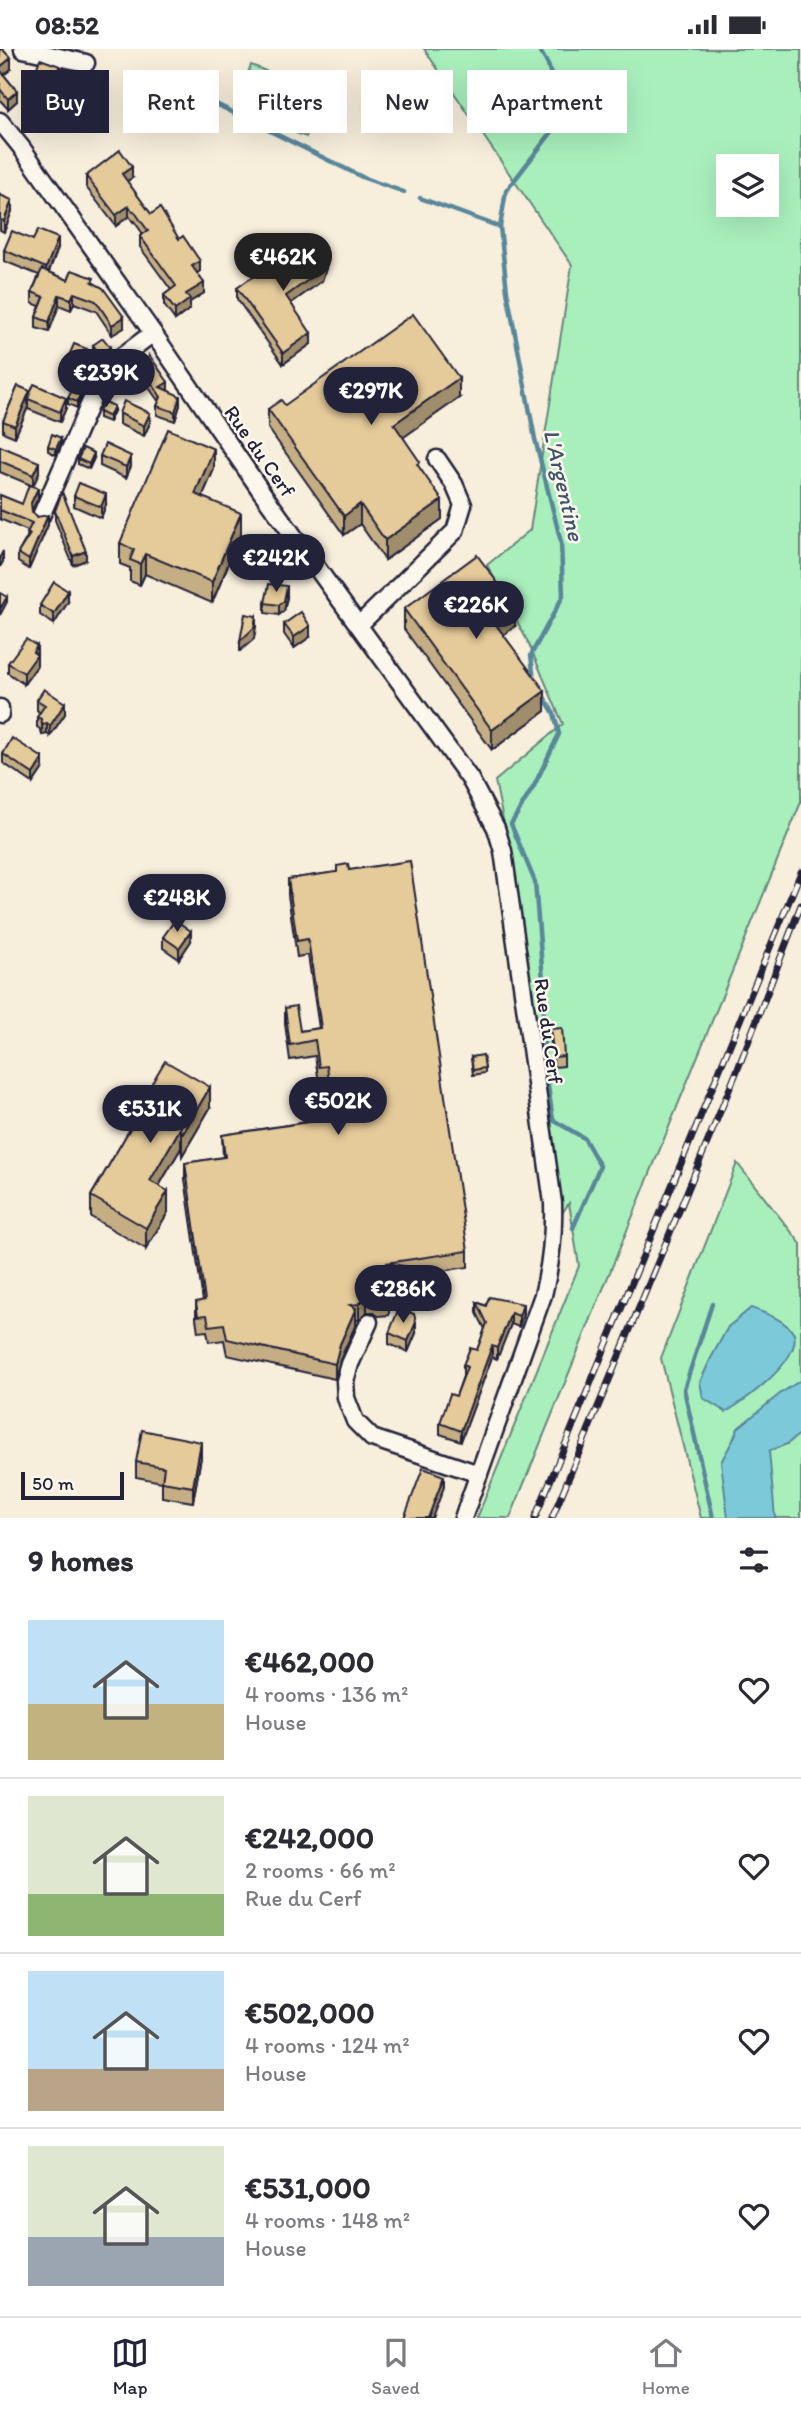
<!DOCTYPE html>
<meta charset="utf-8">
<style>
body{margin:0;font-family:Itim,sans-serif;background:#f7f7f7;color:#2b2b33;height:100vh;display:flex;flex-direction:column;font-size:26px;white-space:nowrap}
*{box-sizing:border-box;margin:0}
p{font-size:23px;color:#7c7c81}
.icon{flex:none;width:38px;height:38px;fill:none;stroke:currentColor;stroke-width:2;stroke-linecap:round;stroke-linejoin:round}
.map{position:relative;height:1469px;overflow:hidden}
.drawer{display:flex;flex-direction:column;background:#fff;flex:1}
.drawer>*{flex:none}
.banner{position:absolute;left:21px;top:21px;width:760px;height:63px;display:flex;gap:14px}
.controls{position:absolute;left:716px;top:105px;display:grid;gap:14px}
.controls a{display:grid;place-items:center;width:63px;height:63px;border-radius:0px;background:#fff;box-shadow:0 7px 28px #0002;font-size:35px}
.scale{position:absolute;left:21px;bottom:18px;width:103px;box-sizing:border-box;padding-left:7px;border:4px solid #22223b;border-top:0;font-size:19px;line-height:24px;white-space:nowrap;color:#22223b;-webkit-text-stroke:5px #fbf7ec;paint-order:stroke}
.price{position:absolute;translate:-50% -60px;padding:0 16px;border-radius:24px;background:#22223b;color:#fff;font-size:23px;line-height:46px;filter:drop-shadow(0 2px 4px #0008)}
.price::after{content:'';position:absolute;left:50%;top:42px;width:21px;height:16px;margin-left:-10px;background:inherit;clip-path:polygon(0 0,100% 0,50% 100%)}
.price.current{background:#222;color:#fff}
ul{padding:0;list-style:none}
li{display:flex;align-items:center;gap:21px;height:175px;padding:0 28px}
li+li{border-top:2px solid #e1e1e2}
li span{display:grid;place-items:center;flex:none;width:196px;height:140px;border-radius:0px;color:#555}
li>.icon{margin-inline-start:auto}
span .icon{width:84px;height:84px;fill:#fffc;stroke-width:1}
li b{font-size:30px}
h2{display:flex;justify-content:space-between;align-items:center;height:84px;padding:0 28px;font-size:30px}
.tag{padding:0 24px;border-radius:0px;background:#fff;box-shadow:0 7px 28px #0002;font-size:24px;line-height:63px}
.tag.current{background:#22223b;color:#fff}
.status{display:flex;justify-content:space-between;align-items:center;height:49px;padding:0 35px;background:#fff;direction:ltr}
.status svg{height:19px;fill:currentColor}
.menu{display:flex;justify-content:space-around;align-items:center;height:98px;border-top:2px solid #e1e1e2;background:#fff;font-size:19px;color:#7c7c81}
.menu a{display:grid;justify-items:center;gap:4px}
.menu .current{color:#22223b}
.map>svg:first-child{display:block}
.green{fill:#a9efbc;stroke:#66887c;stroke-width:2;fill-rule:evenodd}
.water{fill:#7ccad9;stroke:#58879a;stroke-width:2}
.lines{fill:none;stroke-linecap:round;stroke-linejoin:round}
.stream{stroke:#58879a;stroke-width:4.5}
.minor-casing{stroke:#22223b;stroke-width:21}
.minor{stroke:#fbf7ec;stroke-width:16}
.rail-casing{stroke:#22223b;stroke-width:7}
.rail{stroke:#fbf7ec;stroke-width:4.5;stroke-dasharray:13;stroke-linecap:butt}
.wall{fill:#c5ae84;stroke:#22223b;stroke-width:2}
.shaded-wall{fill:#a08d6c;stroke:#22223b;stroke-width:2}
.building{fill:#e5ca9a;stroke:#22223b;stroke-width:2}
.labels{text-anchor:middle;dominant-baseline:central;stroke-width:5;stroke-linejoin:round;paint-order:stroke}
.street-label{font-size:21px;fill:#22223b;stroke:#fbf7ec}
.water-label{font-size:23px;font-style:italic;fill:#3d546a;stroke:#fbf7ec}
</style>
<div class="status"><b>08:52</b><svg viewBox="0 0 49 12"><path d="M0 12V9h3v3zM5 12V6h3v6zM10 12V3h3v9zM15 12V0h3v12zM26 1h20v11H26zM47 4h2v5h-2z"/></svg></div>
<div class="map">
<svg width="801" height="1469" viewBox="0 0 801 1469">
<rect width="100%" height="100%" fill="#f7eedc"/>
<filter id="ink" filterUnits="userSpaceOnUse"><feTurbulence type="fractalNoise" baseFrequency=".0143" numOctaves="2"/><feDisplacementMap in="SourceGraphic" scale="14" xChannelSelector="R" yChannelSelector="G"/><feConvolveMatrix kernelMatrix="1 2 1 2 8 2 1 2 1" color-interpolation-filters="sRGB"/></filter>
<g filter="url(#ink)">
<g class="green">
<path d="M424 0H801V753L510 1469H477L579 1217 569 1154 559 1169 513 819 495 732 563 675 528 593 487 516 530 481 572 216ZM728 117H766V156H728Z"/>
<polygon points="251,16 323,45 306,88 234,59"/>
<polygon points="737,1114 801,1195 801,1469 701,1469 661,1309"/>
</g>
<g class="water">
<path d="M751 1259C765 1264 786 1271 794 1285 801 1312 744 1352 726 1363L703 1349 700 1333 711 1309 728 1278Z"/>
<polygon points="801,1331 801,1384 787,1395 769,1402 775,1469 728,1469 721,1413 733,1391 738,1379 781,1344"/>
</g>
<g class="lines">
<g class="stream">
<polyline points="214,54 364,129 404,143"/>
<polyline points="420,149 500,178"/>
<polyline points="534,632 531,606 563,547 561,493 535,390 507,242 500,178 506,142 554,80 559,52 548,16 539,0"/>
<polyline points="542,645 554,664 559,685 534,737 511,775 535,833 543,931 544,1010 553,1071 584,1089 600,1117 573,1179"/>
<polyline points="712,1255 684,1340 713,1469"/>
</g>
<defs>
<g id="minor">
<polyline points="23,0 86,14"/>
<path d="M0 72 21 98 153 284 261 442 470 730 496 779 503 802 553 1154C554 1187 551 1215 543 1246L463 1469"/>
<polyline points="41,467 105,320 153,284"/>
<polyline points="359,576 455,482 463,456 454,435 437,410"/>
<polyline points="0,659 0,665"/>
<polyline points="369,1273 350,1315 345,1332 346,1349 355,1372 372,1389 479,1425"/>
</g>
</defs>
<use href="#minor" class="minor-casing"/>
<use href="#minor" class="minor"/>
<defs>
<g id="rail">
<polyline points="535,1469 801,823"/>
<polyline points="552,1469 739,1017 801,856"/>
</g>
</defs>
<use href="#rail" class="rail-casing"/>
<use href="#rail" class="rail"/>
</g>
<g class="wall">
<polygon points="0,0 11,20 4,26 17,52 8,60 0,51"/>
<polygon points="60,28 49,58 29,51 29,40"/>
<polygon points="86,127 132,129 127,132 151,165 179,190 200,222 197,224 204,244 190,253 190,260 175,271 164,256 164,246 171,241 140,198 140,187 143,185 134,172 133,173 129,167 116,177 86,138"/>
<polygon points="0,146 12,162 4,183 0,181"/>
<polygon points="33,191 58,199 49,223 68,231 94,234 124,279 112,286 96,262 74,254 71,261 59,256 49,283 36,279 36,268 40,257 32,254 32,243 39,226 4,212 4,201"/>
<polygon points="326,219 322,232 291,254 311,295 283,315 237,250 237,239"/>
<polygon points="93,296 110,303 100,311 93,301"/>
<polygon points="87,311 76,337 63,332 63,321"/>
<polygon points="118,321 138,332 127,340 118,327"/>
<polygon points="145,324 168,341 180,356 175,372 157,366 157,357 159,353 145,333"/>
<polygon points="18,337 66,359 60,373 28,360 28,358 15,388 3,383 3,372"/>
<polygon points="81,348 77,359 68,355 68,349"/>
<polygon points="459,349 403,388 420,421 442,470 385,511 360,475 344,486 268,379 268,360 285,356"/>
<polygon points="114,362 109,373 99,369 99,363"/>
<polygon points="119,364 150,374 144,387 119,375"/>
<polygon points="61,395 56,406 48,402 48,397"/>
<polygon points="0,397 39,424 33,437 0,423"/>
<polygon points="100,407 131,417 126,429 100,417"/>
<polygon points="94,409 89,420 78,415 78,410"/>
<polygon points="214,420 202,448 241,485 212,554 145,525 140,536 130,532 130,519 120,515 120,494"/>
<polygon points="0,446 22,455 38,449 32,463 48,476 29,520 18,513 18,504 27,488 28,482 0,470"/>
<polygon points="74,447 106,456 101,469 74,457"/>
<polygon points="55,462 86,511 73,516 55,471"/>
<polygon points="287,548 284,562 279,566 265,564 265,554"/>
<polygon points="68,553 54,575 40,566 40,556"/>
<polygon points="404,560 515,577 503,586 545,662 492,701 404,580"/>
<polygon points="284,575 310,588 294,599 284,585"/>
<polygon points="37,597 37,617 24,635 8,624 8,614"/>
<polygon points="37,651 65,665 50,687 47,685 42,686 41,681 37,678 37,668 40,664 37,661"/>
<polygon points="3,705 43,719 33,734 3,714"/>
<polygon points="337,817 349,821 468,1202 468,1218 415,1226 415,1235 387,1249 389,1250 389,1266 378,1267 373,1263 367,1263 359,1271 356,1271 356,1275 340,1311 335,1330 227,1306 224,1291 209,1293 207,1282 198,1283 196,1269 196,1253 203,1252 185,1130 185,1114 223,1108 222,1086 319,1071 317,1060 317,1044 328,1042 327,1033 319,1034 315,1007 290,1011 285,975 285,959 300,982 319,979 308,906 297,908 288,846 288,830 337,823"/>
<polygon points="163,888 191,892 179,910 163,899"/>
<polygon points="550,980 564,1007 564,1017 554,1018 550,990"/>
<polygon points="471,1008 485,1019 485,1024 473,1026"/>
<polygon points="210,1059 182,1107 181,1099 159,1137 168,1163 146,1200 91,1168 91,1147 134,1073 134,1064"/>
<polygon points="477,1253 486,1257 523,1265 519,1278 511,1275 497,1310 492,1308 461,1392 440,1385 440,1374 456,1347 463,1327 463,1316 477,1301 485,1280 477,1264"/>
<polygon points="389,1284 416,1284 408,1303 389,1295"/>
<polygon points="201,1408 193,1453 162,1448 162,1433 136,1428 136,1413"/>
</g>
<g class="shaded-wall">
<polygon points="11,9 11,20 0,29 0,18"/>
<polygon points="60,17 60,28 49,58 49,47"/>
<polygon points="17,42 17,52 8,60 8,50"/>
<polygon points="132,118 132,129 122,135 122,125"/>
<polygon points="12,151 12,162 4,183 4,172"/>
<polygon points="129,157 129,167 116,177 116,166"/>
<polygon points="58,189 58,199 46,229 46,219"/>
<polygon points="326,208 326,219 322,232 286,258 286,247"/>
<polygon points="200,212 200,222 192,227 192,217"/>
<polygon points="204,234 204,244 190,253 190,260 175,271 175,261 186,245"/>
<polygon points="74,244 74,254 71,261 71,250"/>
<polygon points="59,246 59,256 49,283 49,273"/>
<polygon points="124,268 124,279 112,286 112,276"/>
<polygon points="311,284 311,295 283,315 283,304"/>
<polygon points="110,298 110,303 100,311 100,305"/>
<polygon points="87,300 87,311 76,337 76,327"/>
<polygon points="138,327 138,332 127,340 127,334"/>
<polygon points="459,329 459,349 394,395 394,375"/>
<polygon points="168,333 168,342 160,347 160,338"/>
<polygon points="30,342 28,350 28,358 15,388 15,377"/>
<polygon points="81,343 81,348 77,359 77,353"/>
<polygon points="180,347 180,356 175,372 175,363"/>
<polygon points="66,349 66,359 60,373 60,363"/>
<polygon points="114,357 114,362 109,373 109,368"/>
<polygon points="150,364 150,374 144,387 144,377"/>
<polygon points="61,389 61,395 56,406 56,400"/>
<polygon points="214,400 214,420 195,465 195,445"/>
<polygon points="94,404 94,409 89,420 89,415"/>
<polygon points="131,407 131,417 126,429 126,418"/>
<polygon points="39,413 39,424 33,437 33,426"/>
<polygon points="38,439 38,449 31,463 31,454"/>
<polygon points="106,445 106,456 101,469 101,458"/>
<polygon points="442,451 442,470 385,511 385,491"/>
<polygon points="360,455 360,475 344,486 344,467"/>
<polygon points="241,464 241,485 212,554 212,533"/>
<polygon points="48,466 48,476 29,520 29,511"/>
<polygon points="3,502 3,513 0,518 0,508"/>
<polygon points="86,502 86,511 73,516 73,507"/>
<polygon points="145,505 145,525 140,536 140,515"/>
<polygon points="287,537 287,548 284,562 279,566 279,556"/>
<polygon points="68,542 68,553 54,575 54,565"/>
<polygon points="7,548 7,553 0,566 0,560"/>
<polygon points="515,557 515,577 494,593 494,573"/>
<polygon points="256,567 256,578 254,590 240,602 240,592"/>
<polygon points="310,577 310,588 294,599 294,588"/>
<polygon points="37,597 37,617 24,635 24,624 33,603"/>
<polygon points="545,642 545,662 492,701 492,681"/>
<polygon points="65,654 65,665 50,687 50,677"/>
<polygon points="47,674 47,685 42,686 42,676"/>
<polygon points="43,709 43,719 33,734 33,725"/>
<polygon points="191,882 191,892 179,910 179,899"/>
<polygon points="210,1038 210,1059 182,1107 182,1086"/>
<polygon points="181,1078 181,1099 150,1152 150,1132"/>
<polygon points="168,1142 168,1163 146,1200 146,1179"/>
<polygon points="415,1219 415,1235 383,1251 370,1242"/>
<polygon points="367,1247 367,1263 359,1271 359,1255"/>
<polygon points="523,1255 523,1265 519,1278 519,1267"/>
<polygon points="356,1259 356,1275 340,1311 335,1330 335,1315 340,1295"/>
<polygon points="511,1264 511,1275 497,1310 497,1299"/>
<polygon points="416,1273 416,1284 408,1303 408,1292"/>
<polygon points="492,1297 492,1308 461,1392 461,1382"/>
<polygon points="201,1393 201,1408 193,1453 193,1438"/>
<polygon points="444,1427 444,1438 432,1469 428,1469"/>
</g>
<g class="building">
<polygon points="0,0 2,0 11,9 0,18"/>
<polygon points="40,10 60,17 49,47 29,40"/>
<polygon points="0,21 17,42 8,50 0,40"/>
<polygon points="120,101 132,118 122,125 151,165 160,159 179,190 183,187 200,212 192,217 204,234 186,245 190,250 175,261 164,246 176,237 140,187 148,182 134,162 133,163 129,157 116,166 86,127"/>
<polygon points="0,146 12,151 4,172 0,171"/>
<polygon points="38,181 58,189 46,219 4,201 12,182 33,191"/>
<polygon points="301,193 316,193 326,208 322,221 286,247 311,284 283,304 237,239"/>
<polygon points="42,220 68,231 72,221 94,229 92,233 103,239 124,268 112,276 96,252 74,244 71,250 59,246 49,273 36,268 44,248 32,243"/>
<polygon points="413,265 459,329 394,375 420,413 417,415 442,451 385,491 360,455 344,467 268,360 281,351 285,356"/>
<polygon points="103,289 110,298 100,305 93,296"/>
<polygon points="74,295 87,300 76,327 63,321"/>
<polygon points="149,306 168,333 160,338 180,347 175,363 157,357 161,348 145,324"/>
<polygon points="129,314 138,327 127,334 118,321"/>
<polygon points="34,335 66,349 60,363 28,350"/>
<polygon points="18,337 30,342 15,377 3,372"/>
<polygon points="73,339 81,343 77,353 68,349"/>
<polygon points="103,352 114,357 109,368 99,363"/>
<polygon points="124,352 150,364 144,377 119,364"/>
<polygon points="168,380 214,400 195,445 241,464 212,533 145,505 140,515 130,511 134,501 120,494"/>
<polygon points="52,385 61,389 56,400 48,397"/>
<polygon points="105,395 131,407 126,418 100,407"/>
<polygon points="0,397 39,413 33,426 0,412"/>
<polygon points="83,399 94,404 89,415 78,410"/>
<polygon points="79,434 106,445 101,458 74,447"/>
<polygon points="29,436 38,439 31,454 32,463 37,468 48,466 29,511 18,504 30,485 27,484 32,474 0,461 0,446 22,455"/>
<polygon points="62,443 86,502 73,507 55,462"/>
<polygon points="477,506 515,557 494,573 545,642 492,681 404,560"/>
<polygon points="54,533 68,542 54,565 40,556"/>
<polygon points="269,535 287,537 284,552 279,556 265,554"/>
<polygon points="0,544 7,548 0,560"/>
<polygon points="301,563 310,577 294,588 284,575"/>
<polygon points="245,565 256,567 254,579 240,592"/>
<polygon points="26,590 37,597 33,603 37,606 24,624 8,614"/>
<polygon points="44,640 65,654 50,677 47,674 42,676 41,670 37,668 45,656 37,651"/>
<polygon points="12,689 43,709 33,725 3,705"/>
<polygon points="410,812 468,1202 386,1214 415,1219 370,1242 389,1250 378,1252 373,1247 367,1247 359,1255 350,1256 356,1259 340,1295 335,1315 227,1290 224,1275 209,1277 207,1266 198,1267 196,1253 205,1251 185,1114 225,1108 222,1086 322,1071 317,1044 330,1042 327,1017 319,1018 315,991 290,996 285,959 296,957 300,982 321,979 308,890 297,892 288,830 337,823 337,817 348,815 349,821"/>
<polygon points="175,871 191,882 179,899 163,888"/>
<polygon points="562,979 564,1007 554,1008 550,980"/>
<polygon points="483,1006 485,1019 473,1021 471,1008"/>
<polygon points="165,1012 210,1038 182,1086 181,1078 150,1132 168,1142 146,1179 91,1147 138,1066 134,1064"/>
<polygon points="489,1248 523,1255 519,1267 511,1264 497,1299 492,1297 461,1382 440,1374 450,1345 456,1347 467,1318 463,1316 470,1299 477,1301 487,1274 477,1253 486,1257"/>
<polygon points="399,1259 414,1265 416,1273 408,1292 389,1284"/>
<polygon points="142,1381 201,1393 193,1438 162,1433 164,1418 136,1413"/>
<polygon points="423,1419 444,1427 428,1469 404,1469"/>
</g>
</g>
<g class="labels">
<g class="street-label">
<text transform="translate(260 402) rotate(55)">Rue du Cerf</text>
<text transform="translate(549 982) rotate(82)">Rue du Cerf</text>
</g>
<g class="water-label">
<text transform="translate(564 436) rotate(77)">L'Argentine</text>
</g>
</g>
</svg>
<div class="controls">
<a><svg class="icon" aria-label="layers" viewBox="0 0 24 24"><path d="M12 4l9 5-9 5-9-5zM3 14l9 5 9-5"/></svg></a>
</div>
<div class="scale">50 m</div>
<b class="price current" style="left:283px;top:244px">€462K</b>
<b class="price" style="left:106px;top:360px">€239K</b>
<b class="price" style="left:371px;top:378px">€297K</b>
<b class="price" style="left:276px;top:545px">€242K</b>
<b class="price" style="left:476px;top:592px">€226K</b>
<b class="price" style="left:177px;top:885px">€248K</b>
<b class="price" style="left:338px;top:1088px">€502K</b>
<b class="price" style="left:150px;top:1096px">€531K</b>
<b class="price" style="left:403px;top:1276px">€286K</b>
<div class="banner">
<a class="tag current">Buy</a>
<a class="tag">Rent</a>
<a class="tag">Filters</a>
<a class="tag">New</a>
<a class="tag">Apartment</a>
</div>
</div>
<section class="drawer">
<h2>9 homes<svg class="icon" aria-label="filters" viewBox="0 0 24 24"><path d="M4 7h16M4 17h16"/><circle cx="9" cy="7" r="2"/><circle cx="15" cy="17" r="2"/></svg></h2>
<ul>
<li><span style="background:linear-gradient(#bfe0f5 60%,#c2b280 0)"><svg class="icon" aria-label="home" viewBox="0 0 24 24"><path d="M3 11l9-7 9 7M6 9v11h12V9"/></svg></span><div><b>€462,000</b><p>4 rooms · 136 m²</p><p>House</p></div><svg class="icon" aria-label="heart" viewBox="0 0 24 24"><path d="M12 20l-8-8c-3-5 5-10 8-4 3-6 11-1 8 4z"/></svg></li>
<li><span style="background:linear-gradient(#dfe7d0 70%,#8fb573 0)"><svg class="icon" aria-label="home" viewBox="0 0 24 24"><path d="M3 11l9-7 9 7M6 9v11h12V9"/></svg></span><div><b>€242,000</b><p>2 rooms · 66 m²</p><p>Rue du Cerf</p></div><svg class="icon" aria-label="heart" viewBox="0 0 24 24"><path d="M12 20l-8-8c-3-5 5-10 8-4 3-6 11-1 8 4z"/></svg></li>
<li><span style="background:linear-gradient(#bfe0f5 70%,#b9a48a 0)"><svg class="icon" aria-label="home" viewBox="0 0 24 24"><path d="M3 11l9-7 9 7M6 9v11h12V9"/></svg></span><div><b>€502,000</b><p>4 rooms · 124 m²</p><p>House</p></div><svg class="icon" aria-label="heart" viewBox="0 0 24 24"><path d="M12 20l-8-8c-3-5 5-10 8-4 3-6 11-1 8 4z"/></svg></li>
<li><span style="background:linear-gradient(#dfe7d0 65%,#9aa5b1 0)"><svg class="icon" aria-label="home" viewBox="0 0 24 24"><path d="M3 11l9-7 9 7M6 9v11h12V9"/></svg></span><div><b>€531,000</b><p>4 rooms · 148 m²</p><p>House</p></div><svg class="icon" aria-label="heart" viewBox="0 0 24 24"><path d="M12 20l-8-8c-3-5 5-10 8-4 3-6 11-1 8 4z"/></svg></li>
</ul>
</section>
<nav class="menu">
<a class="current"><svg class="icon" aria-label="map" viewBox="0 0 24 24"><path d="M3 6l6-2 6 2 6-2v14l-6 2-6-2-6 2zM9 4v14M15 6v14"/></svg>Map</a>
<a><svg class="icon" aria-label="saved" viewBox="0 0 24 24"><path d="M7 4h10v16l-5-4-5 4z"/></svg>Saved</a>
<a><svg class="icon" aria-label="home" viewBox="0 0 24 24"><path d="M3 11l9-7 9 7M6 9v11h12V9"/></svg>Home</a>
</nav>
